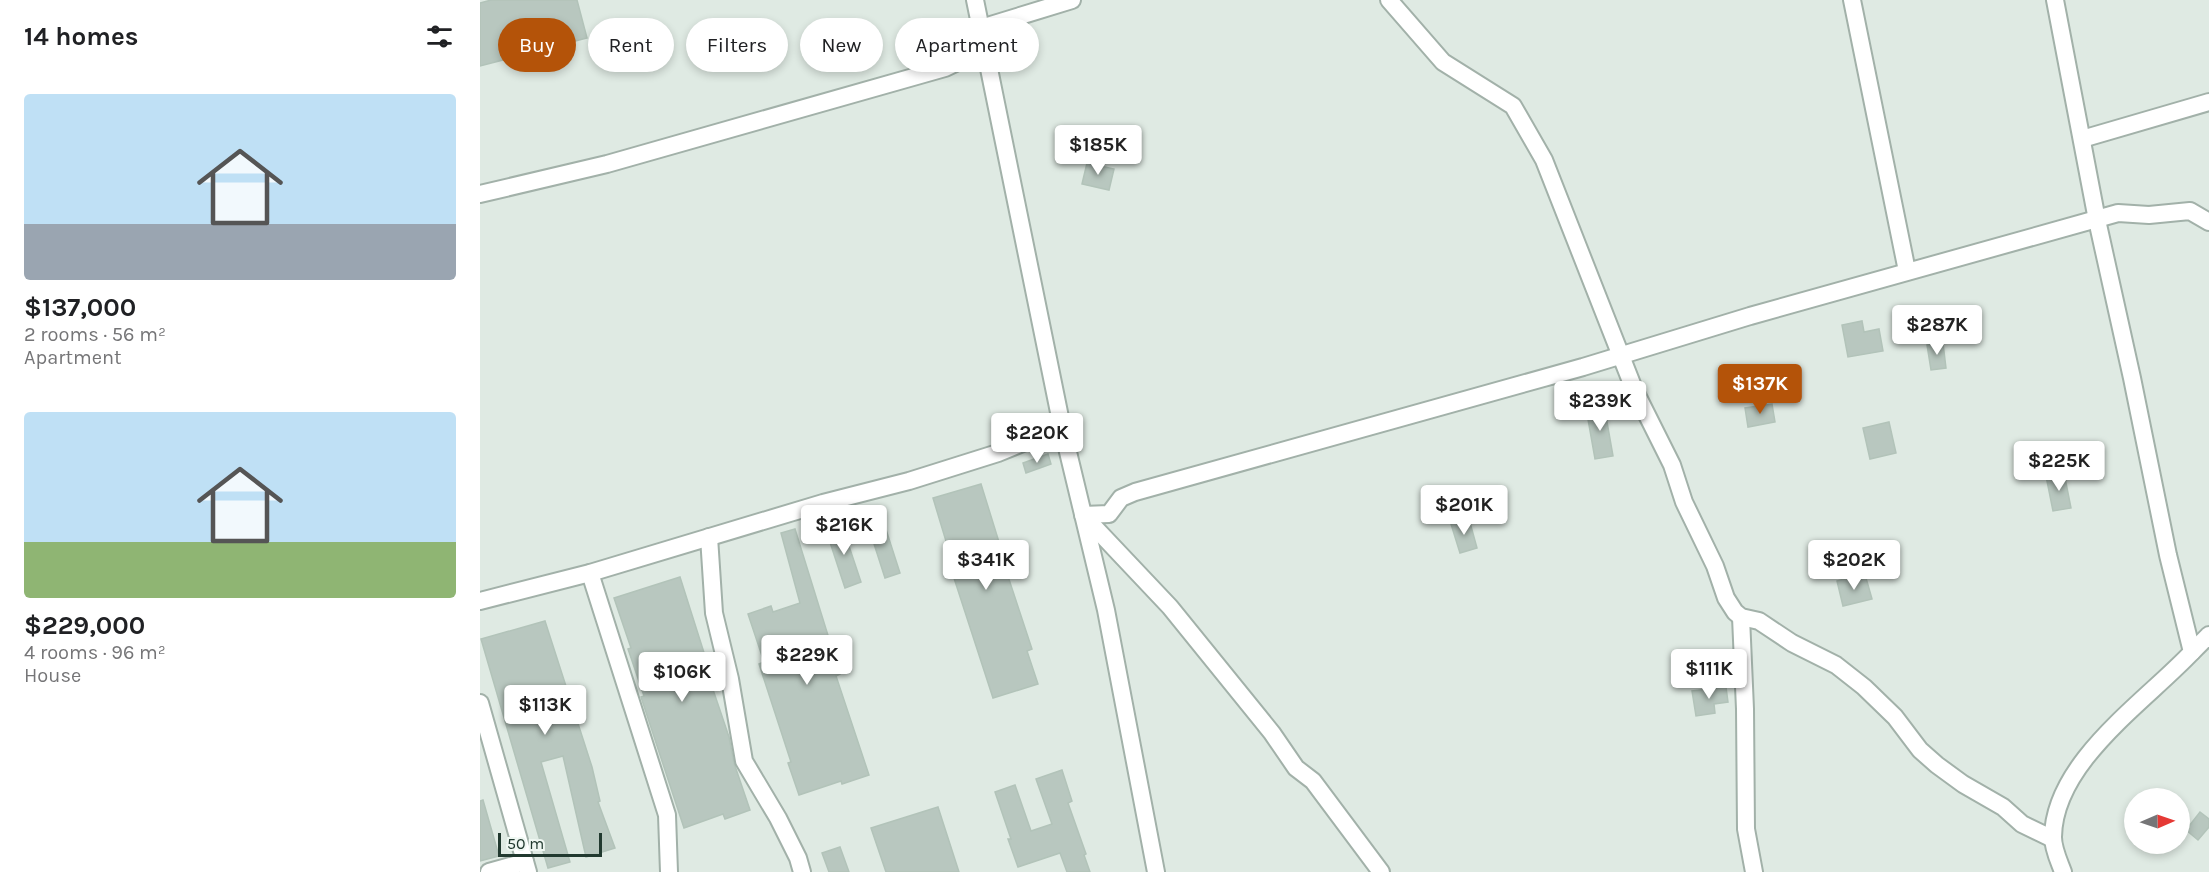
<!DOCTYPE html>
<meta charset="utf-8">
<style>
body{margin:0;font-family:Karla,sans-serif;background:#f6f6f6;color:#202124;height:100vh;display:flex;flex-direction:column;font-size:22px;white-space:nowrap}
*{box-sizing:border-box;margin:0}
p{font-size:20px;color:#757577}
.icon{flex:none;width:33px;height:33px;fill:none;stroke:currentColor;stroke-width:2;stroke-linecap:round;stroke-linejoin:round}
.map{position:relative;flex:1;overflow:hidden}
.panel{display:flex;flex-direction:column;background:#fff;width:480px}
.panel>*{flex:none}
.guide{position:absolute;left:18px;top:18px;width:570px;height:54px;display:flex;gap:12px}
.needle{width:39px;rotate:88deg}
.controls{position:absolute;left:1644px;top:788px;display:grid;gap:12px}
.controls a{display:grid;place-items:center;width:66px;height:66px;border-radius:50%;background:#fff;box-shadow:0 3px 9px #0003;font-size:30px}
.scale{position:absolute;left:18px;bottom:15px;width:104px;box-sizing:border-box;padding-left:6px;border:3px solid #21392f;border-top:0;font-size:16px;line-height:21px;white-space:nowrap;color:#21392f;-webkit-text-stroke:4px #eff7f2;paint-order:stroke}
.price{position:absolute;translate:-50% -51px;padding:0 14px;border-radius:6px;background:#fff;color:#222;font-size:20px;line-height:39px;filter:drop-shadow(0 2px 3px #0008)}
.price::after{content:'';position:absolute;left:50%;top:36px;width:18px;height:14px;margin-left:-9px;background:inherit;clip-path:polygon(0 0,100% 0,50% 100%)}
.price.current{background:#b45309;color:#fff}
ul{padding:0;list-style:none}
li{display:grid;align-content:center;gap:12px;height:318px;padding:0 24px}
li span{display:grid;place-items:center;height:186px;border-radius:6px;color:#555}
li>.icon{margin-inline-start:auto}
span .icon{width:108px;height:108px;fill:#fffc;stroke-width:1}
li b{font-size:26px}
h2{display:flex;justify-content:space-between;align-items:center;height:72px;padding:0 24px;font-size:26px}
.chip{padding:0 21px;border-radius:27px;background:#fff;box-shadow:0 3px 9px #0003;font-size:21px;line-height:54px}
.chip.current{background:#b45309;color:#fff}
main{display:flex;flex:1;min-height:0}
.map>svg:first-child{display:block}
.building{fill:#b8c7bf;stroke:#b2c3b9;stroke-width:1.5}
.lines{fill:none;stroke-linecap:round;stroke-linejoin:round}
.minor-casing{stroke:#a2b1a9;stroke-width:20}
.minor{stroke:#fff;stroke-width:16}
</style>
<main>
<section class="panel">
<h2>14 homes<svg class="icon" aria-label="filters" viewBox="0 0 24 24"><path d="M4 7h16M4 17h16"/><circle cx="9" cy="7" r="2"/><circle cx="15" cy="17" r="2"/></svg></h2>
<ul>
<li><span style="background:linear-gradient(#bfe0f5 70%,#9aa5b1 0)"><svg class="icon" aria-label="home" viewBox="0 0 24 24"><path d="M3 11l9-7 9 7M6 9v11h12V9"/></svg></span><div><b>$137,000</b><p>2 rooms · 56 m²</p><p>Apartment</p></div></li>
<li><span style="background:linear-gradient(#bfe0f5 70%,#8fb573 0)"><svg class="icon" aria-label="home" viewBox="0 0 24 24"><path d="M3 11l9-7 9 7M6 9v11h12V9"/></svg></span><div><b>$229,000</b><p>4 rooms · 96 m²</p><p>House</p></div></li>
</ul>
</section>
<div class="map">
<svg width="1729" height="872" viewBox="0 0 1729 872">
<rect width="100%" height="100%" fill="#dfeae3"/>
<g class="building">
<polygon points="11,0 97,0 107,38 0,66 0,3"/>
<polygon points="607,163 634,169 629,190 602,184"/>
<polygon points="1382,321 1384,332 1399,329 1403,351 1368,357 1362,325"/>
<polygon points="1463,343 1466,368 1451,370 1447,345"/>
<polygon points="1292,404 1295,422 1268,427 1265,408"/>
<polygon points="1124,405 1133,456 1115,459 1106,408"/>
<polygon points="1409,422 1416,453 1390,459 1383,428"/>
<polygon points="568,454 571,464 546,473 543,463"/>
<polygon points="1584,473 1591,508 1573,511 1566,476"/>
<polygon points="501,484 519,542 517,543 552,649 547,651 558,684 513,698 472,572 475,571 453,498"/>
<polygon points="401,514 420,573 405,578 386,519"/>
<polygon points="989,519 997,548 980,553 971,524"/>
<polygon points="362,525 381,582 365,588 346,530"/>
<polygon points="315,529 360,674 356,676 389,775 362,784 361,781 319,795 308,763 311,762 279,664 284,662 268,614 291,606 293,612 320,603 301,533"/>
<polygon points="200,577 226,659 223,660 249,737 254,763 270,810 245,819 243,814 204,828 161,697 164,696 148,649 151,648 134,598"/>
<polygon points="1371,577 1372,581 1386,578 1392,599 1363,606 1357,581"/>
<polygon points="65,621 112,767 120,801 118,802 135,848 106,857 83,756 61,762 90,862 68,868 1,639"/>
<polygon points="1246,687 1248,702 1234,704 1235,713 1216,716 1212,691"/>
<polygon points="582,770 592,801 588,803 606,854 604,855 610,872 587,872 580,853 538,867 528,839 531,839 515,792 535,785 551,831 572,824 556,779"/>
<polygon points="3,800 19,856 0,861 0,801"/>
<polygon points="458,807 479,872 406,872 391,828"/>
<polygon points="1720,812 1729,819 1729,827 1718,840 1706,830"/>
<polygon points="360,847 369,872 349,872 342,853"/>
</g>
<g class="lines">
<defs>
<g id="minor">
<polyline points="495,0 582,427 626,610 676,872"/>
<polyline points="909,0 963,62 1033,106 1064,160 1154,389 1192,465 1204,502 1235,566 1246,598 1255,612 1261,617 1279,621 1312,643 1356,665 1384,687 1415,717 1440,750 1457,765 1483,784 1523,807 1542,824 1573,839"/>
<polyline points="1372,0 1427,271"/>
<path d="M1575 0 1617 220 1652 378 1688 555 1712 652C1665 702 1574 762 1573 837 1573 849 1579 861 1583 872"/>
<polyline points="1602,139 1729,102"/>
<polyline points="0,194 127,164 465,68 492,55 501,28 592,0"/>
<polyline points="603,515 629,514 641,498 655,492 1103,367 1270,316 1638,213 1669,215 1710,211 1729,222"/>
<polyline points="604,516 690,607 792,733 816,768 833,781 901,872"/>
<polyline points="229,537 234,613 250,679 264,761 298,818 318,858 322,872"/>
<polyline points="110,573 187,815 189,872"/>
<polyline points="0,601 110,573 343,503 429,481 518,453 582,427"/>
<polyline points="1261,617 1265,709 1266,829 1274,872"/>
<polyline points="1712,652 1729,635"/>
<polyline points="0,703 48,872"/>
<polyline points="9,872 45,862"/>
</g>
</defs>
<use href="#minor" class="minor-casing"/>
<use href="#minor" class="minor"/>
</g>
</svg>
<div class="controls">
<a><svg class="needle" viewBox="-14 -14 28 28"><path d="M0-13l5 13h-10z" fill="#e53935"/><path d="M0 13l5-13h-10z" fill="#757577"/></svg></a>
</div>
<div class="scale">50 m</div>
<b class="price" style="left:618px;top:176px">$185K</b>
<b class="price" style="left:1457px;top:356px">$287K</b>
<b class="price current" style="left:1280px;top:415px">$137K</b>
<b class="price" style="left:1120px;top:432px">$239K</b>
<b class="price" style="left:557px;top:464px">$220K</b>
<b class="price" style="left:1579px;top:492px">$225K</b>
<b class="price" style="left:984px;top:536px">$201K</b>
<b class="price" style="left:364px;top:556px">$216K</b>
<b class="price" style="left:506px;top:591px">$341K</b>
<b class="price" style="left:1374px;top:591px">$202K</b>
<b class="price" style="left:327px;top:686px">$229K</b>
<b class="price" style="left:1229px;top:700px">$111K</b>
<b class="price" style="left:202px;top:703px">$106K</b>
<b class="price" style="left:65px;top:736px">$113K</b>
<div class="guide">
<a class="chip current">Buy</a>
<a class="chip">Rent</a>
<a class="chip">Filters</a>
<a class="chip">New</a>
<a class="chip">Apartment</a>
</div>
</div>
</main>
